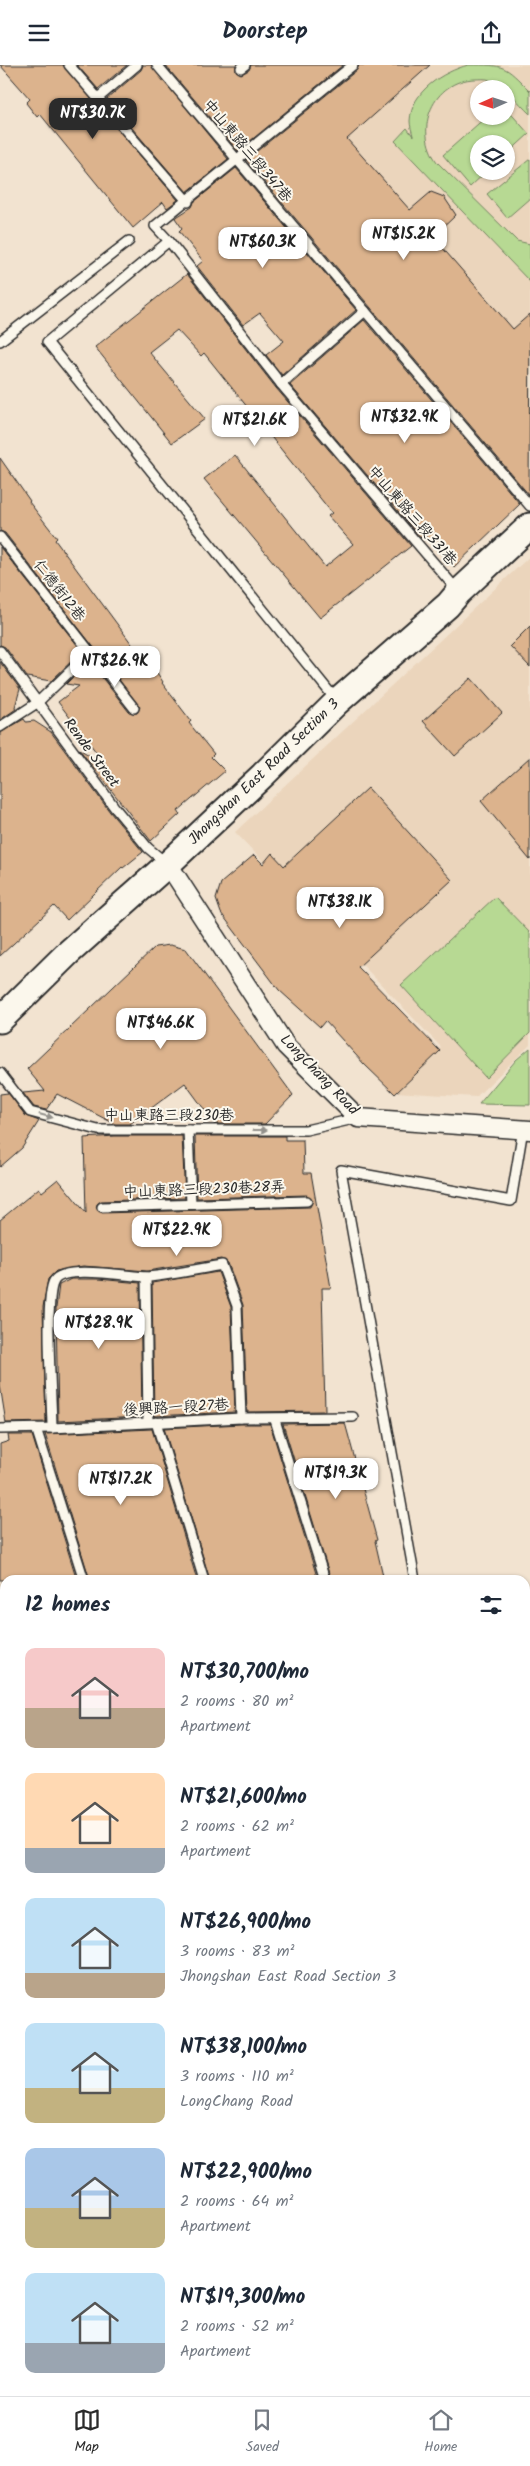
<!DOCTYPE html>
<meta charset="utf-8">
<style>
body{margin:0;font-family:Kalam,"LXGW WenKai TC",sans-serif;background:#f2f2f3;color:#1f2937;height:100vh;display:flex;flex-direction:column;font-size:19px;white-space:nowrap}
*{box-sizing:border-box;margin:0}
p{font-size:16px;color:#747a83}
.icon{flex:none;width:28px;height:28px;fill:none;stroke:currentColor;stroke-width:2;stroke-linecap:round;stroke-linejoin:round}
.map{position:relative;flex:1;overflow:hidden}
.drawer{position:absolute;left:0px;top:1510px;width:530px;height:821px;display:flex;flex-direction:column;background:#fff;border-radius:15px 15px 0 0;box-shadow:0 1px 4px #0004}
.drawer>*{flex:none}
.needle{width:32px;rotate:267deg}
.fabs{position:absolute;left:470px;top:15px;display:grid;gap:10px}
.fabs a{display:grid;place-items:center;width:45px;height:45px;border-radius:50%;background:#fff;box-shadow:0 1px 4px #0004;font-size:25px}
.price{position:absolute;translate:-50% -42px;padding:0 11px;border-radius:10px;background:#fff;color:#222;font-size:16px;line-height:32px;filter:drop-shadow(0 1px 2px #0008)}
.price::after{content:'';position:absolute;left:50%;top:30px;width:15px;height:11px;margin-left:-8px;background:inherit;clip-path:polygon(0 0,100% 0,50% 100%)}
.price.selected{background:#2b2b2b;color:#fff}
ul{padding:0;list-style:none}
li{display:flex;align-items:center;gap:15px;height:125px;padding:0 25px}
li span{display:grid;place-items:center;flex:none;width:140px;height:100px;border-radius:10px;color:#555}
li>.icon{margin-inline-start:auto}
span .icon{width:60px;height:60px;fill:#fffc;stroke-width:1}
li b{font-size:21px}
h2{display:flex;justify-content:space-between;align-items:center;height:60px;padding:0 25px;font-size:21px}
header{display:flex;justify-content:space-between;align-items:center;height:65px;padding:0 25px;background:#fff;font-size:22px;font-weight:700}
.menu{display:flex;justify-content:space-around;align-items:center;height:70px;border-top:1px solid #e0e1e3;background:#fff;font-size:14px;color:#747a83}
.menu a{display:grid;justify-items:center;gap:2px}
.menu .selected{color:#2b2b2b}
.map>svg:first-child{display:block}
.built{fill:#ebd5bc;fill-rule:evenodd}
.green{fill:#b7d993;stroke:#71825f}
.building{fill:#dcb38d;stroke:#2b2b2b}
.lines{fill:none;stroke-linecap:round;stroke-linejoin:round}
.service-casing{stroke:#2b2b2b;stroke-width:12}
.minor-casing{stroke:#2b2b2b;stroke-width:21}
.tertiary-casing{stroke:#2b2b2b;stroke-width:25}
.secondary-casing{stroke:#2b2b2b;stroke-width:29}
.service{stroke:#fbf7ec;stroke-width:9}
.minor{stroke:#fbf7ec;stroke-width:18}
.tertiary{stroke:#fbf7ec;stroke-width:21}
.secondary{stroke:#fbf7ec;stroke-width:25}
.oneway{fill:#93918c}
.labels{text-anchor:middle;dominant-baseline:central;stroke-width:4;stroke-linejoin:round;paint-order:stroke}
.street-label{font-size:15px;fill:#2b2b2b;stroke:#fbf7ec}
</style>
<header><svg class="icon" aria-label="menu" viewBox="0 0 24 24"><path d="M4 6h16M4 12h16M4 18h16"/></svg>Doorstep<svg class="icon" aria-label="share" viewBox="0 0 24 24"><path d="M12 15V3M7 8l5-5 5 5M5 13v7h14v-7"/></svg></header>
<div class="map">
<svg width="530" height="2331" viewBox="0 0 530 2331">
<rect width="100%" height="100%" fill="#f2e3d0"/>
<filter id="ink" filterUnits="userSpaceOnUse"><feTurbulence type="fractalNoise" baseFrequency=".02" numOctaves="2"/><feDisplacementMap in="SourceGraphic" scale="10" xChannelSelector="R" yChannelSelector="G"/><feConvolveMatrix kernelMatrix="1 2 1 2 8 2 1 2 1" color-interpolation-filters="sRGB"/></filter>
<g filter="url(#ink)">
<g class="built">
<path d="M376 0H530V338L348 128 343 25ZM479 24H506V51H479ZM479 79H506V106H479Z"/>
<polygon points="530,491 530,980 476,1032 395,1027 441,982 235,767"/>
</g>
<g class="green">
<path d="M468 0C506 0 504 0 530 26V49C517 37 507 21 490 15 486 13 480 14 475 14 433 15 413 64 437 97L517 176 530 179V217L395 76 407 63 413 71C412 66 410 61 410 56 411 26 443 7 468 0Z"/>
<polygon points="506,43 529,69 506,90 506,79 479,79 479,106 487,106 470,122 443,90 487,51 506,51"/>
<polygon points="530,94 530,133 507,153 487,129"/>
<polygon points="495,832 530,868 530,968 486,1013 401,920"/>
<polygon points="530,983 530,1040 479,1039 516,995"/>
</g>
<g class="building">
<polygon points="0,0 63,0 178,135 167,143 163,137 133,163 40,49 37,52 26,38 30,34"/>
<polygon points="77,0 127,0 98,24"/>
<polygon points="143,0 151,0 228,94 187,127 107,34 141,5"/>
<polygon points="165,0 236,0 236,6 241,9 249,5 251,0 343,0 238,86"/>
<polygon points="359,0 430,0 347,74 410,145 431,127 444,132 456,150 433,172 513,264 530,249 529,430 246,95 357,5"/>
<polygon points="236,103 356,245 282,310 266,290 284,276 260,248 243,260 197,201 203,196 179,166 182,163 175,153 192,142 194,137"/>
<polygon points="187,209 276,323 411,481 320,553 204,414 235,390 325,502 353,479 328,451 332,448 204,288 201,291 177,265 149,287 205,354 172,378 95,282"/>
<polygon points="364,255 520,439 454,502 425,470 421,473 290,320"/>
<polygon points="0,393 30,436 29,437 57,473 55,475 151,605 154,603 163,617 162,618 191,656 189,658 214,689 211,692 225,706 178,746 180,749 151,776 79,684 106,700 58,637 79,621 66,619 89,596 129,647 137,648 140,642 5,468 0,466"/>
<polygon points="0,482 82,586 51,616 27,612 5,582 0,580"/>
<polygon points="530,561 530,602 510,581"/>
<polygon points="0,597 20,624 15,642 16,644 0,655"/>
<polygon points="471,613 502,648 455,691 423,656"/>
<polygon points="24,654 26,657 34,656 51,667 110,747 143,787 123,803 122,802 67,855 54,841 0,891 0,668"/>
<polygon points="530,692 530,795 481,736"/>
<polygon points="368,723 452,815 358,902 440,986 395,1029 364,999 325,956 320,962 279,925 221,848 216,834 221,818 254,790 263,799 272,788 284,801"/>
<polygon points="170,880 186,884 293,1030 265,1059 215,1059 185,1018 130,1059 115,1059 57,1029 46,1045 34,1042 23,1028 45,1026 27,1004 155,882"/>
<polygon points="8,1028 26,1051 39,1056 22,1083 0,1102 0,1029"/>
<polygon points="115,1071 182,1071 185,1133 101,1136 97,1139 96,1143 102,1148 310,1142 313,1135 307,1130 197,1133 195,1071 285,1071 285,1075 303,1075 304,1108 311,1108 331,1223 322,1223 325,1346 247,1347 243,1240 228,1198 221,1194 147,1206 83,1201 56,1206 48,1214 43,1242 46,1357 6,1358 0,1320 0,1155 39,1123 42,1127 58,1114 86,1148 84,1073"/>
<polygon points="218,1207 231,1242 235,1347 154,1351 152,1218"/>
<polygon points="71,1214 98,1214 140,1218 142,1352 58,1356 56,1243 59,1220"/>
<polygon points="345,1358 377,1475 375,1476 384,1515 331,1515 283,1359"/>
<polygon points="241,1359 270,1359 318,1515 210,1515 164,1363"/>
<polygon points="152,1364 197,1515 90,1515 45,1369"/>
<polygon points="8,1370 32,1370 77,1515 0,1515 0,1379 9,1376"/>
</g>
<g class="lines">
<defs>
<g id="service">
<polyline points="69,0 188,137"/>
<polyline points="157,0 530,441"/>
<polyline points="353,0 155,161 169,176 281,319 457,525"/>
<polyline points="241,3 245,0"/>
<polyline points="98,33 137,0"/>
<polyline points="169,176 47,277 336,635"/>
<polyline points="0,276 129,176"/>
<polyline points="281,319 365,246"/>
<polyline points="0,472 134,643"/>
<polyline points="0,586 115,743 148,783 166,798"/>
<polyline points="0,662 37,638 90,587"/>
<polyline points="0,1008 30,1047 98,1065 306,1065 358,1053"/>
<polyline points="188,1065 191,1139"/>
<polyline points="102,1142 307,1136"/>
<polyline points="146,1212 148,1357"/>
<polyline points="275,1355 325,1515"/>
<polyline points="156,1357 204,1515"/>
<polyline points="36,1363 84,1515"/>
<path d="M52 1363C52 1338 44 1232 54 1216 64 1199 130 1212 147 1212 172 1210 198 1204 222 1200L237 1241 241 1353"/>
<polyline points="0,1364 52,1363 241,1353 353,1352"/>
<polyline points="415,1515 341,1105 511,1136 523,1064"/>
<polyline points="525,1610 530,1610"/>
<polyline points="0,1646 5,1644"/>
<polyline points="525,1997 530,1997"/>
<polyline points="0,2022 5,2020"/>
</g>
<polyline id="minor" points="168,799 286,981 358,1053 530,1065"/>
<g id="tertiary">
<polyline points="0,1668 5,1683"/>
<polyline points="0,2290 5,2295"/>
<polyline points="38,2326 43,2331"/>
<polyline points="225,2326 227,2331"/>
</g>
<polyline id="secondary" points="0,955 68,888 168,799 263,710 337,637 448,540 459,527 530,461"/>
</defs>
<use href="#service" class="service-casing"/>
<use href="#minor" class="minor-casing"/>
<use href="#tertiary" class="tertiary-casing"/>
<use href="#secondary" class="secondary-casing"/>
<use href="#service" class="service"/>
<use href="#minor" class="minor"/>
<use href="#tertiary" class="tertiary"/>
<use href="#secondary" class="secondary"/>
</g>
<defs><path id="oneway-solid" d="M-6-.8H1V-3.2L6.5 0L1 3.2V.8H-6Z" transform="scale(1.25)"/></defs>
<g class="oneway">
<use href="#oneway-solid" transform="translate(46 1051) rotate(15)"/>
<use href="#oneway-solid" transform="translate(260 1065)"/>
</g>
</g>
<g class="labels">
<g class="street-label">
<text transform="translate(247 86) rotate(50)">中山東路三段347巷</text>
<text transform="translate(412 451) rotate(49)">中山東路三段331巷</text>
<text transform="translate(59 526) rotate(52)">仁德街12巷</text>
<text transform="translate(91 688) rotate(53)">Rende Street</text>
<text transform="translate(264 707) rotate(-44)">Jhongshan East Road Section 3</text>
<text transform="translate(319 1010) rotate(46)">LongChang Road</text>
<text x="169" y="1051">中山東路三段230巷</text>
<text transform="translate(204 1125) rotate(-2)">中山東路三段230巷28弄</text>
<text transform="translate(176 1343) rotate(-3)">後興路一段27巷</text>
</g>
</g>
</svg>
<div class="fabs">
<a><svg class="needle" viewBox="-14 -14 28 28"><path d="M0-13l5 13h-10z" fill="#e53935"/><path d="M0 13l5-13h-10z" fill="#747a83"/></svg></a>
<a><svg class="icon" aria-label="layers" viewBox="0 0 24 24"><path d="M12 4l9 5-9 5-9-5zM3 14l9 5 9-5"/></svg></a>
</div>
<b class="price selected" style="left:93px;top:75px">NT$30.7K</b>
<b class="price" style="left:404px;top:196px">NT$15.2K</b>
<b class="price" style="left:263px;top:204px">NT$60.3K</b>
<b class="price" style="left:405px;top:379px">NT$32.9K</b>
<b class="price" style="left:255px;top:382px">NT$21.6K</b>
<b class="price" style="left:115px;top:623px">NT$26.9K</b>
<b class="price" style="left:340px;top:864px">NT$38.1K</b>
<b class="price" style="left:161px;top:985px">NT$46.6K</b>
<b class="price" style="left:177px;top:1192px">NT$22.9K</b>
<b class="price" style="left:99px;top:1285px">NT$28.9K</b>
<b class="price" style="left:336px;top:1435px">NT$19.3K</b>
<b class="price" style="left:121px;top:1441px">NT$17.2K</b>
<section class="drawer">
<h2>12 homes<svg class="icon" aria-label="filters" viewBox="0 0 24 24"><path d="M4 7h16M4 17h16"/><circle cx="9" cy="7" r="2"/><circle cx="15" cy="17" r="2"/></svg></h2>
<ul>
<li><span style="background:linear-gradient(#f6c9c9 60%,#b9a48a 0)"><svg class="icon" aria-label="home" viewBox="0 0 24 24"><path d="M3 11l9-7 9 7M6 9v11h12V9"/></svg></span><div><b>NT$30,700/mo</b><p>2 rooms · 80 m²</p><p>Apartment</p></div></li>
<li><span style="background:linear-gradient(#ffd9b3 75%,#9aa5b1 0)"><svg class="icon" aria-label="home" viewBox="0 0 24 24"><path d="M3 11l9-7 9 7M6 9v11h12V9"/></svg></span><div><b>NT$21,600/mo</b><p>2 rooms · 62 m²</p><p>Apartment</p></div></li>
<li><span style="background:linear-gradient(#bfe0f5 75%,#b9a48a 0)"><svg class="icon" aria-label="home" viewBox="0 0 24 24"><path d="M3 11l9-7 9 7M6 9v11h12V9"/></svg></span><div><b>NT$26,900/mo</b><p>3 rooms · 83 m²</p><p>Jhongshan East Road Section 3</p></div></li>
<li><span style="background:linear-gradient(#bfe0f5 65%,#c2b280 0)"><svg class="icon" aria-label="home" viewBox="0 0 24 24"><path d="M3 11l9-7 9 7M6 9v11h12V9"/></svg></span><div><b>NT$38,100/mo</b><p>3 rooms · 110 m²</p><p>LongChang Road</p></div></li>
<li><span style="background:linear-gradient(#a9c7e8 60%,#c2b280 0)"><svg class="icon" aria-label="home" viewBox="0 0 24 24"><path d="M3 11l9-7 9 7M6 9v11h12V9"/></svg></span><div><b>NT$22,900/mo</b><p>2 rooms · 64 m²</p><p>Apartment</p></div></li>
<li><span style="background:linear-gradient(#bfe0f5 70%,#9aa5b1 0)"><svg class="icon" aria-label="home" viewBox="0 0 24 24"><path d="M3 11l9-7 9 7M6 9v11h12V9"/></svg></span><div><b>NT$19,300/mo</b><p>2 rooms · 52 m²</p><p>Apartment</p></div></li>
</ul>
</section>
</div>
<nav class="menu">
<a class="selected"><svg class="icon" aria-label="map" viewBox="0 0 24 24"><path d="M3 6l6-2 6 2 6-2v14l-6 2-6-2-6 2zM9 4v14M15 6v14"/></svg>Map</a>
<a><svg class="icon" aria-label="saved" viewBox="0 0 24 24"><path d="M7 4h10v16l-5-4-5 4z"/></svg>Saved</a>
<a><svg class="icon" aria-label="home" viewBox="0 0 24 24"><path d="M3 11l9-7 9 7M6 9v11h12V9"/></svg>Home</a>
</nav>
